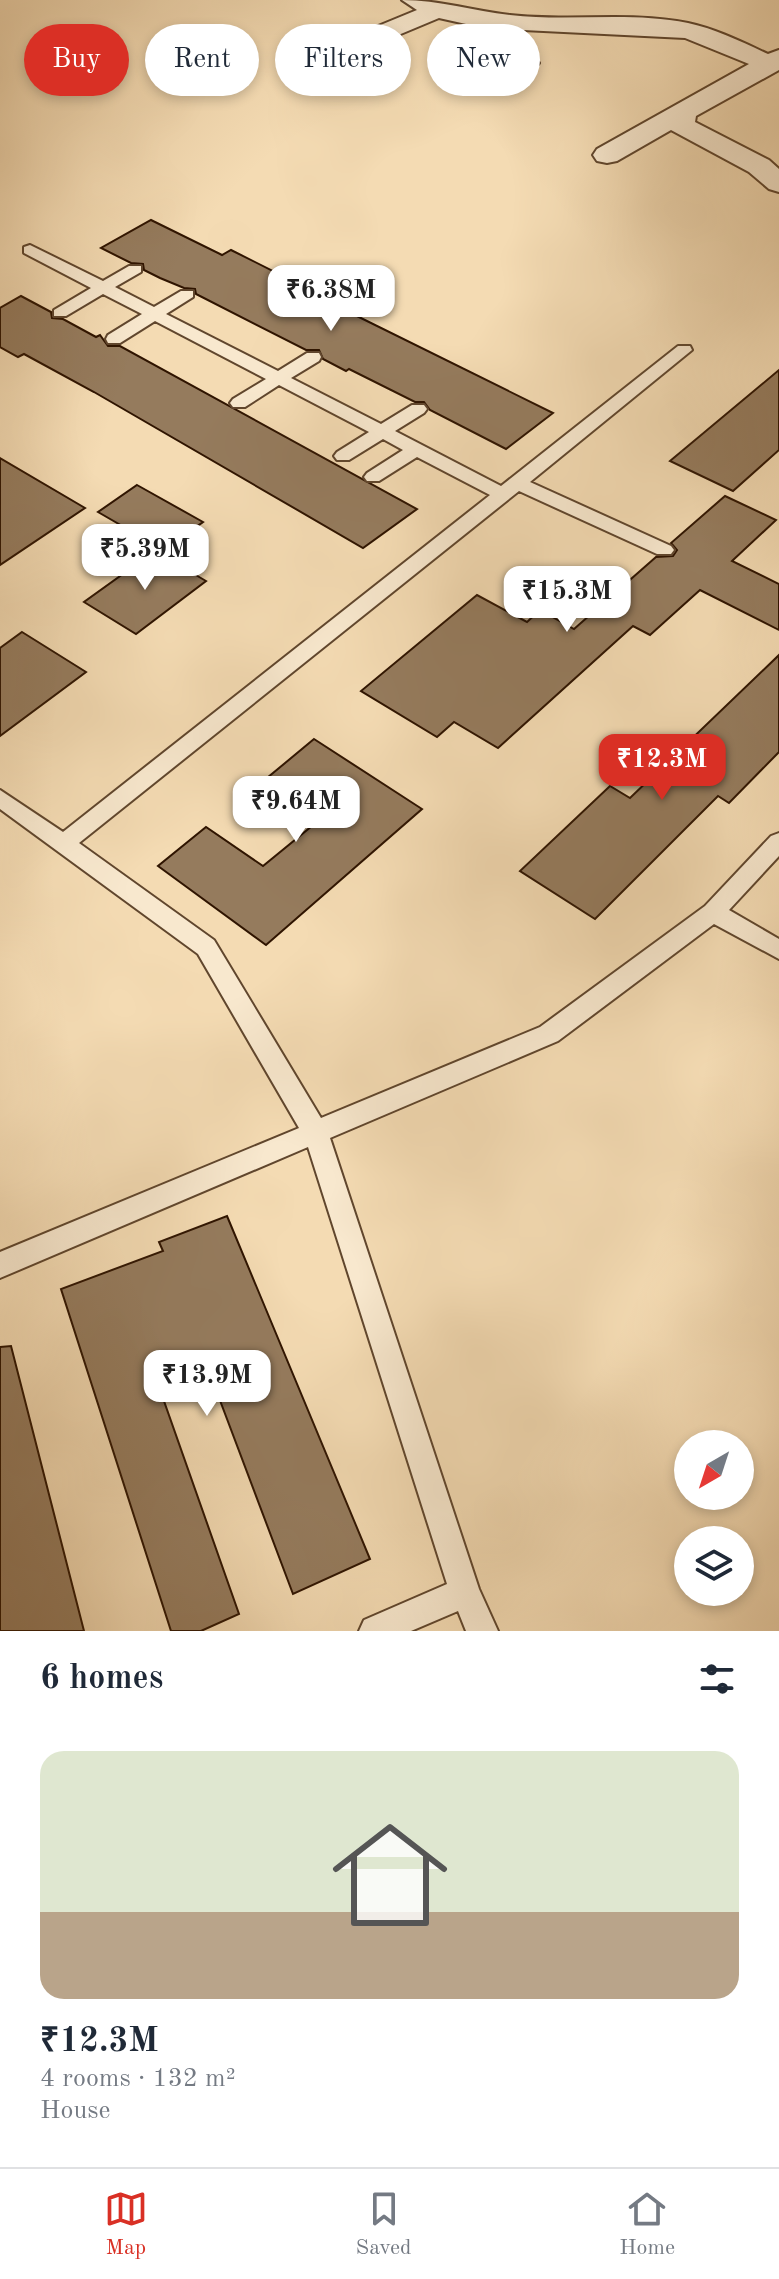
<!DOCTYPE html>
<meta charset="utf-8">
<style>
body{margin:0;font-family:"Old Standard TT",serif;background:#f2f2f3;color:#1f2937;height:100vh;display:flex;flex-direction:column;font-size:30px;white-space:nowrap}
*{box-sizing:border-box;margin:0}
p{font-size:26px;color:#747a83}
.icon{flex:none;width:44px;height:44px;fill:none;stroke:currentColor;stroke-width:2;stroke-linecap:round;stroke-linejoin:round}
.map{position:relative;height:1631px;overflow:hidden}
.details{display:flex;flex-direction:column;background:#fff;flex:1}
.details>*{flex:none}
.hud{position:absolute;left:24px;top:24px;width:732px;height:72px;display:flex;gap:16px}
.needle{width:52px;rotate:219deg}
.fabs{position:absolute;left:674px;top:1430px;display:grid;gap:16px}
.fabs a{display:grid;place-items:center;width:80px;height:80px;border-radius:50%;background:#fff;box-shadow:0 4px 12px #0003;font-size:40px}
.price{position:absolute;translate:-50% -68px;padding:0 18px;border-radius:16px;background:#fff;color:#222;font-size:26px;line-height:52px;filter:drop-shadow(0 2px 4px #0008)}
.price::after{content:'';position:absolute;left:50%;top:48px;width:24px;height:18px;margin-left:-12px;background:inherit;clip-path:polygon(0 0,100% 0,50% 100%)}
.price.active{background:#d93025;color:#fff}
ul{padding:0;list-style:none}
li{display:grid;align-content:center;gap:16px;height:424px;padding:0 40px}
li+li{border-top:2px solid #e0e1e3}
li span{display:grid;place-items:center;height:248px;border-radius:24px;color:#555}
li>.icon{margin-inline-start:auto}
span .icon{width:144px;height:144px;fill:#fffc;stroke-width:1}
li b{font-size:34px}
h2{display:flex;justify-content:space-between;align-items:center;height:96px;padding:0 40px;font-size:34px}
.chip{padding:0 28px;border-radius:36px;background:#fff;box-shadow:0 4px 12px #0003;font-size:28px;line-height:72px}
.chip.active{background:#d93025;color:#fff}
.menu{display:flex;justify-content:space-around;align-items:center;height:112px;border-top:2px solid #e0e1e3;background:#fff;font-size:22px;color:#747a83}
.menu a{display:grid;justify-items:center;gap:4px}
.menu .active{color:#d93025}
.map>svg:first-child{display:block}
.building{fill:#957b5d;stroke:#2f1400;stroke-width:2}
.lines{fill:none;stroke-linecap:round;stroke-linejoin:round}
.lane-casing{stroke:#60462d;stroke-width:4}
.street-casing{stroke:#60462d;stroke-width:4}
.lane{fill:#f8e8ce;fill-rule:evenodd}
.street{fill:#f8e8ce;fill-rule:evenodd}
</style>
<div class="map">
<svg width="779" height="1631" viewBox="0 0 779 1631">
<rect width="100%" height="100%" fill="#f4dbb3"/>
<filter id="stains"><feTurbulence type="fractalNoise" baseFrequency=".0025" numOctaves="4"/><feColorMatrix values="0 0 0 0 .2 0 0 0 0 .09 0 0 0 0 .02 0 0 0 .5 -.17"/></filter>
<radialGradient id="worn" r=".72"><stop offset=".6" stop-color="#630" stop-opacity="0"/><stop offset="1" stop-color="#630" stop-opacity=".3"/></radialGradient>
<g class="building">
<polygon points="151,220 222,255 231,250 287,278 284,280 553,413 506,449 430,410 424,402 415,402 349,369 346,371 323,359 319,350 306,350 196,294 195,289 184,288 160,278 144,270 143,264 131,263 101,248"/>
<polygon points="21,296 51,312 52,318 63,319 96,337 100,335 108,346 120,346 417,509 363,548 94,392 24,354 18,357 0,347 0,308"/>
<polygon points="779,370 779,450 733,491 670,461"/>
<polygon points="0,458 85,508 0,565"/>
<polygon points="137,485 203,522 164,550 98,512"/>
<polygon points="725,496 776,520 732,561 779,584 779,630 700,590 650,635 633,626 498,748 454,722 437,737 361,691 477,595 527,622 540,610 574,629 656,557 673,556 677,550 671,543"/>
<polygon points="155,551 206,581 136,634 84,602"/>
<polygon points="22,632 86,672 0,736 0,648"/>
<polygon points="779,655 779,752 729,803 718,796 595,919 520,871 610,786 630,798"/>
<polygon points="314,739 422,809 266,945 158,866 206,827 263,866 318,821 261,783"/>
<polygon points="227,1216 370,1559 293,1594 207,1366 158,1384 239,1614 201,1631 171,1631 61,1289 163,1251 159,1242"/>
<polygon points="11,1346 84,1631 0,1631 0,1347"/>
</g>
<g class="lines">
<defs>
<polygon id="lane" points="30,245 103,281 129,266 141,266 141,272 115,287 154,307 181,291 193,291 193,297 166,314 278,371 307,353 319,353 321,357 319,361 291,378 381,424 412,405 424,405 427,409 424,413 395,431 501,486 678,346 690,346 692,350 530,482 671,546 674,550 671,554 657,554 519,491 79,843 214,940 321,1118 540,1027 705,906 771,836 779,833 779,856 729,910 779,939 779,959 714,924 558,1041 330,1138 479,1589 498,1631 466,1631 458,1611 411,1631 359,1631 364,1620 447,1584 308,1147 0,1278 0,1252 299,1128 198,954 0,809 0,790 63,832 490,495 417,457 379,481 367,481 364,477 367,473 403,450 383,439 349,460 337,460 334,456 337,452 369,432 279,385 245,407 233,407 230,403 233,399 266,379 155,321 120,343 108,343 106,339 108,335 142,314 103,294 66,316 54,316 54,310 91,288 24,253 24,247"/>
<path id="street" d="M402 0C439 0 474 11 510 15 569 22 629 11 688 23 716 29 742 42 768 54L779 50V70L696 116 695 122 769 160 779 169V192L769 189 749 172 671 130 617 161 607 163 597 161 593 155 597 149 749 64 685 38 501 29 488 42 535 58 539 63 535 68 526 71 461 49 457 44 475 26 439 18 384 41H366L362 36 366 31 417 10Z"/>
</defs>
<use href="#lane" class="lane-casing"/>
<use href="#street" class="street-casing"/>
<use href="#lane" class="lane"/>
<use href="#street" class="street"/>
</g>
<rect width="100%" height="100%" filter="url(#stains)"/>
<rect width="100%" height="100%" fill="url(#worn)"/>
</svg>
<div class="fabs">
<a><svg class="needle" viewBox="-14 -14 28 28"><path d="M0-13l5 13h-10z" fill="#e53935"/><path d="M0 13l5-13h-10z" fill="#747a83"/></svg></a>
<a><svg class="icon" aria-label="layers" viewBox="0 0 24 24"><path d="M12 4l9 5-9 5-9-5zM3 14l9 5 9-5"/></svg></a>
</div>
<b class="price" style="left:331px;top:333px">₹6.38M</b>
<b class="price" style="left:145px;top:592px">₹5.39M</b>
<b class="price" style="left:567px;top:634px">₹15.3M</b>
<b class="price active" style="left:662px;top:802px">₹12.3M</b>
<b class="price" style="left:296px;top:844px">₹9.64M</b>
<b class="price" style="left:207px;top:1418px">₹13.9M</b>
<div class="hud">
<a class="chip active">Buy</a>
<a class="chip">Rent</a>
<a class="chip">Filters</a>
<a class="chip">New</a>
</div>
</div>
<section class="details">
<h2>6 homes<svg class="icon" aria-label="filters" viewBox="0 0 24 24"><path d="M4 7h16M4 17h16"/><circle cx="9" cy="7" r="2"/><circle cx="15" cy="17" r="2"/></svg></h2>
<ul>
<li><span style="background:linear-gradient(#dfe7d0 65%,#b9a48a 0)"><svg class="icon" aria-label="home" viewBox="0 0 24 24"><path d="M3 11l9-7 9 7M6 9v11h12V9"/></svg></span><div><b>₹12.3M</b><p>4 rooms · 132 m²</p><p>House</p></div></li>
</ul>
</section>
<nav class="menu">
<a class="active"><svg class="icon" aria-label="map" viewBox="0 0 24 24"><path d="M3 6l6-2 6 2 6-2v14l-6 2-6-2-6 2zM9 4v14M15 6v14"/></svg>Map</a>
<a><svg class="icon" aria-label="saved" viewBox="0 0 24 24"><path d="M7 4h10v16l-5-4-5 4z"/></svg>Saved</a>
<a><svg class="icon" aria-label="home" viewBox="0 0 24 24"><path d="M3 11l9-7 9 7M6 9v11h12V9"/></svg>Home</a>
</nav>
